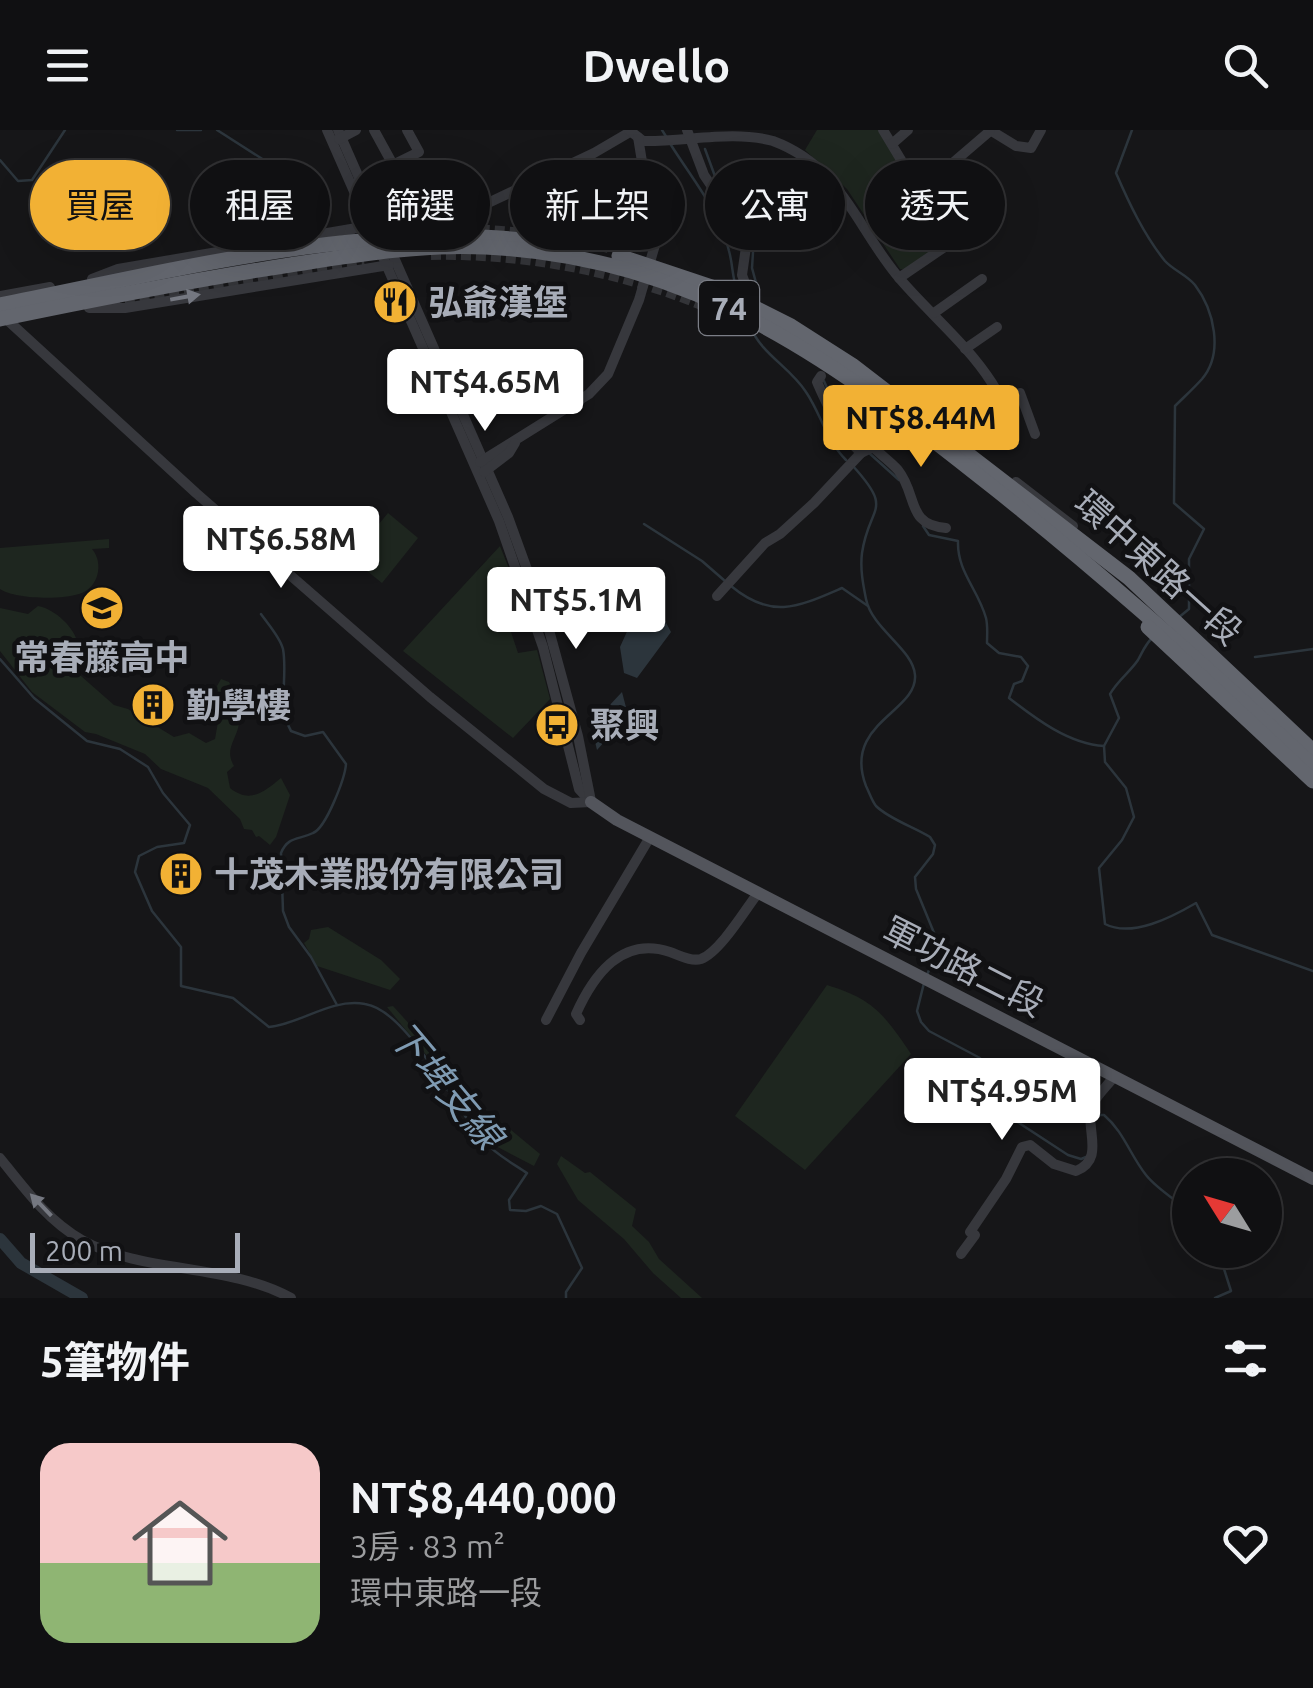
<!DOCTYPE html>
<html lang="zh-TW">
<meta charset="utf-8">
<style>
body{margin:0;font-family:Ubuntu,"Noto Sans TC",sans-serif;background:#19191b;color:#f1f3f6;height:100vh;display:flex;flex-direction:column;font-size:38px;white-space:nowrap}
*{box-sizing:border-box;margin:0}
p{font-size:32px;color:#9c9d9f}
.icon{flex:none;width:55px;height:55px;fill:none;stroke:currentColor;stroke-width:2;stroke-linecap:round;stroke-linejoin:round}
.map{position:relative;height:1168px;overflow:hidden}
.drawer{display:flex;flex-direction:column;background:#101012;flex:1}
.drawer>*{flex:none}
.guide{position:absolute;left:30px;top:30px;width:1255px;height:90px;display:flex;gap:20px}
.needle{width:65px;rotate:307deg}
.fabs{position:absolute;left:1172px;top:1028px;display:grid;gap:20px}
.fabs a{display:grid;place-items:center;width:110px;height:110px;border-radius:50%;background:#101012;box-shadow:0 10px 40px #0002,0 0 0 2px #303032;font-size:50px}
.scale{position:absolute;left:30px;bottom:25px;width:210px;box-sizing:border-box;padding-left:10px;border:5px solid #a8adb8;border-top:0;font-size:28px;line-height:35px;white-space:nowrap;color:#a8adb8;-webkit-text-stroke:8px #111113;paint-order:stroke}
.price{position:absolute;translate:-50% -85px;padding:0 22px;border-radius:10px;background:#fff;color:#222;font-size:32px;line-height:65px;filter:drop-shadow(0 2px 5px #0008)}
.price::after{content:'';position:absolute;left:50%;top:60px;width:30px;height:22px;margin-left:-15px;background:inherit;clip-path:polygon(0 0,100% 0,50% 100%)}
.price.current{background:#f2b134;color:#111}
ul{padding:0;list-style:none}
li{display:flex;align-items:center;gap:30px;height:250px;padding:0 40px}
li+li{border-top:2px solid #303032}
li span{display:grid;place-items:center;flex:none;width:280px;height:200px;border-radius:30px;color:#555}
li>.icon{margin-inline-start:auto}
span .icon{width:120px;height:120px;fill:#fffc;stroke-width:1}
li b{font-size:42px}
h2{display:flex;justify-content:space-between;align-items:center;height:120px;padding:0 40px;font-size:42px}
.chip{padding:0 35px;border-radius:45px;background:#101012;box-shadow:0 10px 40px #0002,0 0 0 2px #303032;font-size:35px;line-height:90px}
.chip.current{background:#f2b134;color:#111}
header{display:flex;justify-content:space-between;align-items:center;height:130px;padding:0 40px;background:#101012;font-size:45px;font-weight:600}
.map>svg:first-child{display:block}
.green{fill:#1e261f}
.water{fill:#2c353c}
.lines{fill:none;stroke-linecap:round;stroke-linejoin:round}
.stream{stroke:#2c353c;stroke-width:2.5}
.river{stroke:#2c353c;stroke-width:12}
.minor-tunnel{stroke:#333438;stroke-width:10;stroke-dasharray:10 5;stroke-linecap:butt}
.minor{stroke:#37383d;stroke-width:10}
.major{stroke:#53555c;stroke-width:12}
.highway-bridge{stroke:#63666e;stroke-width:15}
.oneway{fill:#757881}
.labels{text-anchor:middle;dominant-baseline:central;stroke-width:9;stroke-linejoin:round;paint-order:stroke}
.shield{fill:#111113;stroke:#7b7e86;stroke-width:2.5}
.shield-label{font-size:32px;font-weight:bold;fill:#a8adb8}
.poi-label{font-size:35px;font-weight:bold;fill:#a8adb8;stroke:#111113;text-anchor:start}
.street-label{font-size:35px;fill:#a8adb8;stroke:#111113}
.water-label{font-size:38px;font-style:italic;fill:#7f9bb3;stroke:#111113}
</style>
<header><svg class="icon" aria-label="menu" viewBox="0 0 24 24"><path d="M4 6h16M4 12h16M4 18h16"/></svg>Dwello<svg class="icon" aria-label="search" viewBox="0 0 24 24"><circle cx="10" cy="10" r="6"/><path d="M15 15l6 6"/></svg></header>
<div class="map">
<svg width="1313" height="1168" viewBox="0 0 1313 1168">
<rect width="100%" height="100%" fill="#161618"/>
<g class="green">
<polygon points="817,0 879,0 942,103 942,114 906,140 900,139 847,59 805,20"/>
<polygon points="388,383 418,408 382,453 351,428"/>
<path d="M109 409V418L92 419C104 433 99 458 79 464 61 470 14 469 0 459V418Z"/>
<polygon points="500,416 525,479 506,487 518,523 537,520 550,569 513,608 403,521"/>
<path d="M38 476C55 479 75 498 78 514 79 520 74 533 73 539L114 575 128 579 174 607 189 603 206 613 215 609 221 575 217 556 221 549 229 552 234 561 227 571 239 594C236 611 224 619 234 636L227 642 230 658C250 674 264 662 281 648L290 665 276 707 270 715 259 706 256 707 252 700 244 699 240 689 208 658 161 639 145 624 96 604 85 602 32 562 0 521V478L28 484Z"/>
<polygon points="328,797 381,830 400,849 390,860 317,836 304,813 309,809 311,800"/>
<path d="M827 855C873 869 884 884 911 924L805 1040 735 986Z"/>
<polygon points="393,876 487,980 474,983 387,877"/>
<polygon points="499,990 540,1024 534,1036 492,1014 481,1001"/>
<polygon points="561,1026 585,1043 590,1042 636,1079 632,1096 649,1112 659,1129 702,1168 681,1168 653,1143 624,1109 578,1070 557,1034"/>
</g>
<g class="water">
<polygon points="637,467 664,489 671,502 637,548 624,543 620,517 630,495 625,483"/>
<polygon points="622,562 628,585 597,620 591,595"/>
</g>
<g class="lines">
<g class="stream">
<polyline points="177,0 201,0"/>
<path d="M217 0 264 30 273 42C265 69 288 86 308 101"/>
<polyline points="662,0 667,8"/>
<path d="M1132 0 1116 43C1129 73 1144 105 1165 131 1173 140 1187 145 1195 155 1214 180 1224 223 1202 249 1194 258 1184 267 1175 276L1174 373 1204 399 1189 429V479L1178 488"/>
<path d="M671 15C691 47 721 83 729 121 733 135 732 147 737 160"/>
<polyline points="705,19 720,60"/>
<polyline points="0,30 18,51 32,50 65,0"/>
<polyline points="730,75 754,107 752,138 758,160 754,172"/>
<path d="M750 196C761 224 790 237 806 262 821 284 826 310 846 330"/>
<polyline points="824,251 843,294"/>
<polyline points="868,322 899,350"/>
<path d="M852 335C895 382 869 374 862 423 860 439 863 454 866 469 872 499 913 519 915 545 918 582 842 593 866 656 869 662 872 671 876 676 889 689 914 697 930 707L935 715 933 724 915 747 916 759 939 815 927 845"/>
<polyline points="644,394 702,431 725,451"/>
<path d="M923 396 929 405 958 411C957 442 978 459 986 488 988 496 987 505 987 513L999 523 1021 527 1028 536 1022 551 1014 554 1009 568C1036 589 1069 614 1104 616"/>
<path d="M731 456C772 490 798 477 842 458L868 476"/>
<path d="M261 484C268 494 280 507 283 519 288 546 277 577 291 601L305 606 323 602 346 634C345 648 326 698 313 703 299 710 288 706 281 723L283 781 289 797 311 827 337 875"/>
<path d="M1152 508C1145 515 1143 521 1138 530 1130 542 1118 550 1110 564L1119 588 1104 616 1105 632 1126 658 1134 687 1122 710 1099 738 1105 794C1132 808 1172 787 1196 773L1212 805 1313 841"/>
<polyline points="1255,527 1313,519"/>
<path d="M0 529 34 568 87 611 120 619 148 637 163 663 190 695 184 713 157 717 139 726 135 742 152 781 181 817V856L233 868 269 897C301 894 330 868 365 874 408 880 455 980 484 1011 495 1024 512 1033 527 1043L509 1070 510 1080 526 1081 541 1076 557 1084 582 1138 566 1162V1168"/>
<polyline points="924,853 917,881 921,892 929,901 980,928 1007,985 1068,1025 1081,1029 1086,1027"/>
<path d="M1093 985H1104C1124 1002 1130 1025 1146 1045 1157 1059 1176 1070 1190 1082"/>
<polyline points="1215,1168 1231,1161 1218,1120"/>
</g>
<polyline class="river" points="0,1109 21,1133 82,1168"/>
<g class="minor-tunnel">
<path d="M345 106C438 91 534 99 625 122"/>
<path d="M431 125C525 123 624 142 711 179"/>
<polyline points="110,174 364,131"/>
</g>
<g class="minor">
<polyline points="327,0 499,391 543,517 579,659 591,672"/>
<polyline points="338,0 508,387 549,500 578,606 591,671"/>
<polyline points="374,0 420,84 471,81 594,23 630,2"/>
<path d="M629 0 643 11C685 12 733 0 773 11 843 37 856 98 900 149 930 184 967 214 992 253 1003 270 1007 291 1013 310"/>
<polyline points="687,0 704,45 743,103 746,117 742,145 748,161"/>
<polyline points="883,0 945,103 946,116 899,148"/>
<polyline points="990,0 1016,16 1031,18 1041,0"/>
<polyline points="339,9 356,0"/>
<polyline points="892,14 908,0"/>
<polyline points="358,52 419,22 407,0"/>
<polyline points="920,61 990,1"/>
<polyline points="92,149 118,139 374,95"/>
<polyline points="0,166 50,157"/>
<polyline points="89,178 125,178 389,135"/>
<polyline points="934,183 982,149"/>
<polyline points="4,187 196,363 430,567 544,659 571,673 591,672"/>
<polyline points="965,219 997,197"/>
<path d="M821 246 817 252C829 279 839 302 861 323"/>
<polyline points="897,260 947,299"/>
<polyline points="1001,271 1020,263 1035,304"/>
<polyline points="480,332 589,264 608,244 639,170 657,108 659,90 644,44 638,7"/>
<polyline points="484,342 509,323 515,313"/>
<polyline points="1016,352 1073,396"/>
<path d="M717 466 765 413 780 404 814 373 861 323 873 317C881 325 891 332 898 340 918 365 906 395 946 398"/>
<polyline points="546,890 581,823 650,707"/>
<path d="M580 890 576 884C594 844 622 806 670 822 679 825 691 832 701 829 720 822 745 780 758 763"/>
<path d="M0 1028C24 1058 48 1091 82 1110 143 1144 227 1133 291 1168"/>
<path d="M961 1124 975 1105 970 1102 1006 1049 1022 1017 1030 1015 1054 1034 1076 1041C1107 1028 1083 997 1093 974 1097 965 1107 956 1113 948"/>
</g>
<polyline class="major" points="591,672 617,690 1313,1049"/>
<g class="highway-bridge">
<polyline points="619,126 715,158 791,196 852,235 1129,448 1313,621"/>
<path d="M0 175C166 142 364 91 532 111"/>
<path d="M0 189C96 169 193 150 290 135 355 125 419 114 485 117 696 127 836 232 994 358 1105 446 1209 539 1313 636"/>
<polyline points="1148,497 1313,651"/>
</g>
</g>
<defs><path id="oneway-solid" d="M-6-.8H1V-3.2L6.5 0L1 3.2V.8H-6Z" transform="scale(2.5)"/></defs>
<g class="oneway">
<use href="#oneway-solid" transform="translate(185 167) rotate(-10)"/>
<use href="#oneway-solid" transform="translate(41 1075) rotate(-134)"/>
</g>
<defs>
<symbol id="restaurant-disc" viewBox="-11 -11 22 22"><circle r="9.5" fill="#f2b134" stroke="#111113"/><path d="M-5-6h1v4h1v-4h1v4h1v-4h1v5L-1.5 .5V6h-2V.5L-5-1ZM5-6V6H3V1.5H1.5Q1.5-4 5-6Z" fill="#111"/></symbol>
<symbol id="school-disc" viewBox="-11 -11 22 22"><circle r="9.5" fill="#f2b134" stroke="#111113"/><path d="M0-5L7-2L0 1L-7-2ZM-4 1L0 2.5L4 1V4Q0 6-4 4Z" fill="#111"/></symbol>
<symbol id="building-disc" viewBox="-11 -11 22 22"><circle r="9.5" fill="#f2b134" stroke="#111113"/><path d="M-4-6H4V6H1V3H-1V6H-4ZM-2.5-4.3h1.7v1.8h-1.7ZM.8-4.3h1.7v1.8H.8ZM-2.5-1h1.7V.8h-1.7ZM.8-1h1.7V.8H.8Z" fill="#111"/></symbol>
<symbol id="bus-disc" viewBox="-11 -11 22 22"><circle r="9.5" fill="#f2b134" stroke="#111113"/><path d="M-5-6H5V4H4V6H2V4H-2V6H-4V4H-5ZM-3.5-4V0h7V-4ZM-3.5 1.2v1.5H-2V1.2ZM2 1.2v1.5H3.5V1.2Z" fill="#111"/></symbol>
</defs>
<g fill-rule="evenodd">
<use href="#restaurant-disc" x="370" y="147" width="50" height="50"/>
<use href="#school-disc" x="77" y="453" width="50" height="50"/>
<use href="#building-disc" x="128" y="550" width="50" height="50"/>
<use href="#bus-disc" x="532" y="570" width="50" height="50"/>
<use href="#building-disc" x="156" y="719" width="50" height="50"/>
</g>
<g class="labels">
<rect class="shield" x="699" y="151" width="60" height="54" rx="8"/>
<g class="shield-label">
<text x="729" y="178">74</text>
</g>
<g class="poi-label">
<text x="428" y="172">弘爺漢堡</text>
<text x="102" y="527" text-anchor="middle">常春藤高中</text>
<text x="186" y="575">勤學樓</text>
<text x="590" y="595">聚興</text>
<text x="214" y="744">十茂木業股份有限公司</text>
</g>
<g class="street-label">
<text transform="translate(1159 437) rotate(42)">環中東路一段</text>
<text transform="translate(964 836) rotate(27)">軍功路二段</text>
</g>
<g class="water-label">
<text transform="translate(446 955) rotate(50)">下埤支線</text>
</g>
</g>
</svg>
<div class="fabs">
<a><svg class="needle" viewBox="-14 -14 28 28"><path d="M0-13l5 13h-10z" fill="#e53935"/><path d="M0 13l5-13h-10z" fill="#9c9d9f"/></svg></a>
</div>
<div class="scale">200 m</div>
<b class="price" style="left:485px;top:304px">NT$4.65M</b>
<b class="price current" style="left:921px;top:340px">NT$8.44M</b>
<b class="price" style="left:281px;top:461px">NT$6.58M</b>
<b class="price" style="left:576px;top:522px">NT$5.1M</b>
<b class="price" style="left:1002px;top:1013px">NT$4.95M</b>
<div class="guide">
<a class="chip current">買屋</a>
<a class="chip">租屋</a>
<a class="chip">篩選</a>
<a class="chip">新上架</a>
<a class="chip">公寓</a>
<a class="chip">透天</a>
</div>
</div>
<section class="drawer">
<h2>5筆物件<svg class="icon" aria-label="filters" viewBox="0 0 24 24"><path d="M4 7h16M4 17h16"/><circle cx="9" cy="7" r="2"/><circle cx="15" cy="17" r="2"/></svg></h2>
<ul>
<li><span style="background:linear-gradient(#f6c9c9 60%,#8fb573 0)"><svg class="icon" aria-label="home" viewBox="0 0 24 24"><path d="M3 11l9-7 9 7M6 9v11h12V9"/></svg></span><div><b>NT$8,440,000</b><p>3房 · 83 m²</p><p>環中東路一段</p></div><svg class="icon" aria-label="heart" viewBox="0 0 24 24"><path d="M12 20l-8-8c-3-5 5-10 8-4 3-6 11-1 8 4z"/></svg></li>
</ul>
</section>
